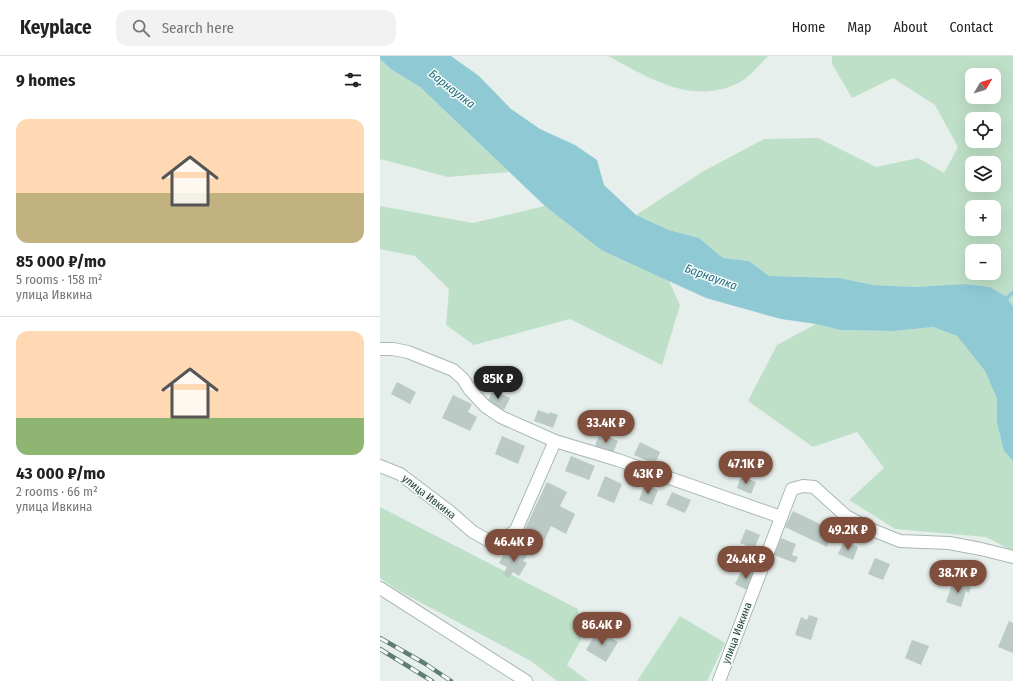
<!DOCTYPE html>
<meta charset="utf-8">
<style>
body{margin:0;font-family:"Fira Sans Condensed",sans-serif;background:#f2f2f2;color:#222;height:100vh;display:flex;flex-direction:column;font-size:15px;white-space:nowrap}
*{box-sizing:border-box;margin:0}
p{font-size:13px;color:#767676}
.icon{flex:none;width:22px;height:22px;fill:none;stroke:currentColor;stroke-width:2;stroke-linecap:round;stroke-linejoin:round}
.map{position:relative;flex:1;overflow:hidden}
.panel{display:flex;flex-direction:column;background:#fff;width:380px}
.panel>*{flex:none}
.needle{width:26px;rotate:52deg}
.buttons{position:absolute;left:585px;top:12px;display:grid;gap:8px}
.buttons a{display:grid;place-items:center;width:36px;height:36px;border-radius:8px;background:#fff;box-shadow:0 4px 16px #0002;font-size:20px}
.price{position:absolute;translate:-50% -34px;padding:0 9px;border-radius:14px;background:#804e3d;color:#fff;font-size:13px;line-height:26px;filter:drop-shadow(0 1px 2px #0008)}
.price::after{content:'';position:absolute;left:50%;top:24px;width:12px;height:9px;margin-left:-6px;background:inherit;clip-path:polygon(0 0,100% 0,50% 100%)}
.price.on{background:#222;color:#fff}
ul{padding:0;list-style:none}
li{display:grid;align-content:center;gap:8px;height:212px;padding:0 16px}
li+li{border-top:1px solid #e0e0e0}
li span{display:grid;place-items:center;height:124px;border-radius:12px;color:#555}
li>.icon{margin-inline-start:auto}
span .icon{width:72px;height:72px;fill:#fffc;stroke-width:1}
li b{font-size:17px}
h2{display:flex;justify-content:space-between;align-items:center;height:48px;padding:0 16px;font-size:17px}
header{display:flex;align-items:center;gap:24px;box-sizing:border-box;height:56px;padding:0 20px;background:#fff;border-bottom:1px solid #e0e0e0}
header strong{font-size:19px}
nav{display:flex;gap:22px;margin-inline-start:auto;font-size:14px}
.search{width:280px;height:36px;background:#f2f2f2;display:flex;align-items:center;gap:10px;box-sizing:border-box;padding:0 14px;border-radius:12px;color:#767676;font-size:15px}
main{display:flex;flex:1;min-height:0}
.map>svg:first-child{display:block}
.green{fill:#bfe0c8;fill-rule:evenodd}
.water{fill:#8ec9d4}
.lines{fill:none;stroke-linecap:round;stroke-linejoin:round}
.stream{stroke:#8ec9d4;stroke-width:3.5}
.building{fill:#bbcac4}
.minor-casing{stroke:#a8b8b2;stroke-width:14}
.minor{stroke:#fff;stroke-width:12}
.rail-casing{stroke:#5f7d75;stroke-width:4.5}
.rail{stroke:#f7fbf9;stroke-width:3;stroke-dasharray:9;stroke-linecap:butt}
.labels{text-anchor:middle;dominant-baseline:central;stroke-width:3;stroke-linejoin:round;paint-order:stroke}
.street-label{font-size:11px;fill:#24423a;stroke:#f7fbf9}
.water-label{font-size:12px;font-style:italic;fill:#1c6f80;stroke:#f7fbf9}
</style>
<header>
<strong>Keyplace</strong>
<div class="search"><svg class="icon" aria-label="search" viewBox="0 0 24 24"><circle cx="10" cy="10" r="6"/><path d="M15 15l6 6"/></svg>Search here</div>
<nav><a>Home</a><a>Map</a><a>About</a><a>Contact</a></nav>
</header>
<main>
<section class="panel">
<h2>9 homes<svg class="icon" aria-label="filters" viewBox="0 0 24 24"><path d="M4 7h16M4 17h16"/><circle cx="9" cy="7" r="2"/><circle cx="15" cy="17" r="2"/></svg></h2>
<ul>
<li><span style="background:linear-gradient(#ffd9b3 60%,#c2b280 0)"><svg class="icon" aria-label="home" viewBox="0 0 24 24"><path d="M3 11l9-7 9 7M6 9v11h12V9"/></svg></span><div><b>85 000 ₽/mo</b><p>5 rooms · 158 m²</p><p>улица Ивкина</p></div></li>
<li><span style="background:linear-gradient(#ffd9b3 70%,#8fb573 0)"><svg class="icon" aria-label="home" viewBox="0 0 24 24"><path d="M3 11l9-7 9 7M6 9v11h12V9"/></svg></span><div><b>43 000 ₽/mo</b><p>2 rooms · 66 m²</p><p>улица Ивкина</p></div></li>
</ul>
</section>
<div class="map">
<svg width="633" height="625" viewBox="0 0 633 625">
<rect width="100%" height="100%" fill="#e6efeb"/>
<g class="green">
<path d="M228 0H388C380 8 368 23 358 27 312 50 269 22 228 0Z"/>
<path d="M452 0H633V251L627 241 610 231 584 228 534 231 493 229 460 222 389 220 369 205 343 202 319 182 289 174 256 159 322 116 384 83 438 82 496 111 538 102 564 117 578 91 555 49 513 22 472 42 452 8ZM592 19H614V41H592ZM592 63H614V85H592ZM592 107H614V129H592ZM592 151H614V173H592ZM592 195H614V217H592Z"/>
<polygon points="0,3 12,14 40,31 129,116 68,121 0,103"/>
<polygon points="0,150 93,167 165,150 221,194 288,223 300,249 282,309 190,263 94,289 66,269 69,233 35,200 0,193"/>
<polygon points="436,268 460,274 514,275 553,271 577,280 605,315 617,343 617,367 624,395 633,405 633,495 606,481 515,473 469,444 504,412 477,376 433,391 368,345 397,289"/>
<polygon points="0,451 198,553 201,584 187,609 208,625 177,625 151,605 17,534 0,522"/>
<polygon points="300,560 345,587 327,625 257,625"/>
</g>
<polygon class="water" points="0,0 71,0 99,20 131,53 160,73 195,89 217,104 224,129 256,159 289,174 319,182 343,202 369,205 389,220 460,222 493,229 534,231 584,228 610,231 627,241 633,251 633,405 624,395 617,367 617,343 605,315 577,280 553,271 514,275 460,274 436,268 401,263 326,242 221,194 165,150 40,31 12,14 0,3"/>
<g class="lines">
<polyline class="stream" points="624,245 633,236"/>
</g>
<g class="building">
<polygon points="17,326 36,336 30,348 11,338"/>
<polygon points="113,334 130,342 124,354 107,346"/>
<polygon points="73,339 92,348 88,356 97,361 90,375 62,362"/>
<polygon points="158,354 169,358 170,356 178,359 173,372 154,365"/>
<polygon points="220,377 238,385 232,399 214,392"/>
<polygon points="122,380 145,390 138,408 115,398"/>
<polygon points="260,386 280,396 275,408 254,399"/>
<polygon points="191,400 215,410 209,424 185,415"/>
<polygon points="225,420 242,428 234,447 217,440"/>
<polygon points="361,420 376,426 371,438 357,432"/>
<polygon points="167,426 187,436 180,450 195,458 186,478 171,470 164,485 144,475"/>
<polygon points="265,428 278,434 272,449 259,444"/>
<polygon points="292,436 311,444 305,457 286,449"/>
<polygon points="413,455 442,469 443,466 456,472 447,491 405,471"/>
<polygon points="366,473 380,479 374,493 360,487"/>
<polygon points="401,482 416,488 412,499 418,501 415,507 394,499"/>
<polygon points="464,485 478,491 473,504 458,498"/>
<polygon points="136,493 147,500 143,505 147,507 139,520 133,516 129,522 123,518 127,511 119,507 126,495 133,500"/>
<polygon points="495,502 510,508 503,524 488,518"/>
<polygon points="363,512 377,519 369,535 355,528"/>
<polygon points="573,525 591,531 589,537 586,535 581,551 566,546"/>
<polygon points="429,559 438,562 431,584 415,579 421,561 427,564"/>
<polygon points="629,565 633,567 633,597 618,591"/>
<polygon points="218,574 238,586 226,606 206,594"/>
<polygon points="532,584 549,590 541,609 525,602"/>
</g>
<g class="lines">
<defs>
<g id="minor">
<polyline points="0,293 13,293 28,296 73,314 83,323 90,334 105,350 121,361 175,385 238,404 401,461"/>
<polyline points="0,410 20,418 69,455 93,476 111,486 123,484 136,474 175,385"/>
<polyline points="0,532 146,625"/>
<polyline points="339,625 412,433 423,430 434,431 466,460 490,473 520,485 569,487 601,493 633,501"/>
</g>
</defs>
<use href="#minor" class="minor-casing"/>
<use href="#minor" class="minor"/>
<defs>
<g id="rail">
<polyline points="0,582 44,607 71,625"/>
<polyline points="0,593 52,625"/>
</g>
</defs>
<use href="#rail" class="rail-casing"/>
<use href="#rail" class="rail"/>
</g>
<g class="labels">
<g class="street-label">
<text transform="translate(49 441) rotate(38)">улица Ивкина</text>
<text transform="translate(357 577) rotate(-69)">улица Ивкина</text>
</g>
<g class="water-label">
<text transform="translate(72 33) rotate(38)">Барнаулка</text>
<text transform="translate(331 221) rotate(20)">Барнаулка</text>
</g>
</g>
</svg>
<div class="buttons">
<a><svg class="needle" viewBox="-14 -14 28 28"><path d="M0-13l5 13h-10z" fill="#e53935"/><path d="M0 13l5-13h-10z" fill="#767676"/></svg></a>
<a><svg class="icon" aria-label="locate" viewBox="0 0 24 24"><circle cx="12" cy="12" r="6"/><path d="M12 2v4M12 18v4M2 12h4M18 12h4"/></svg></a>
<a><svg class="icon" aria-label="layers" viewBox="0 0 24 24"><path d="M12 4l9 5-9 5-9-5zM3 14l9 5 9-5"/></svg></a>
<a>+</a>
<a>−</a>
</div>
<b class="price on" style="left:118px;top:344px">85K ₽</b>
<b class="price" style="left:226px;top:388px">33.4K ₽</b>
<b class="price" style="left:366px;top:429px">47.1K ₽</b>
<b class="price" style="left:268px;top:439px">43K ₽</b>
<b class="price" style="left:468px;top:495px">49.2K ₽</b>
<b class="price" style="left:134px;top:507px">46.4K ₽</b>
<b class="price" style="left:366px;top:524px">24.4K ₽</b>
<b class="price" style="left:578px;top:538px">38.7K ₽</b>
<b class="price" style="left:222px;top:590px">86.4K ₽</b>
</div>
</main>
